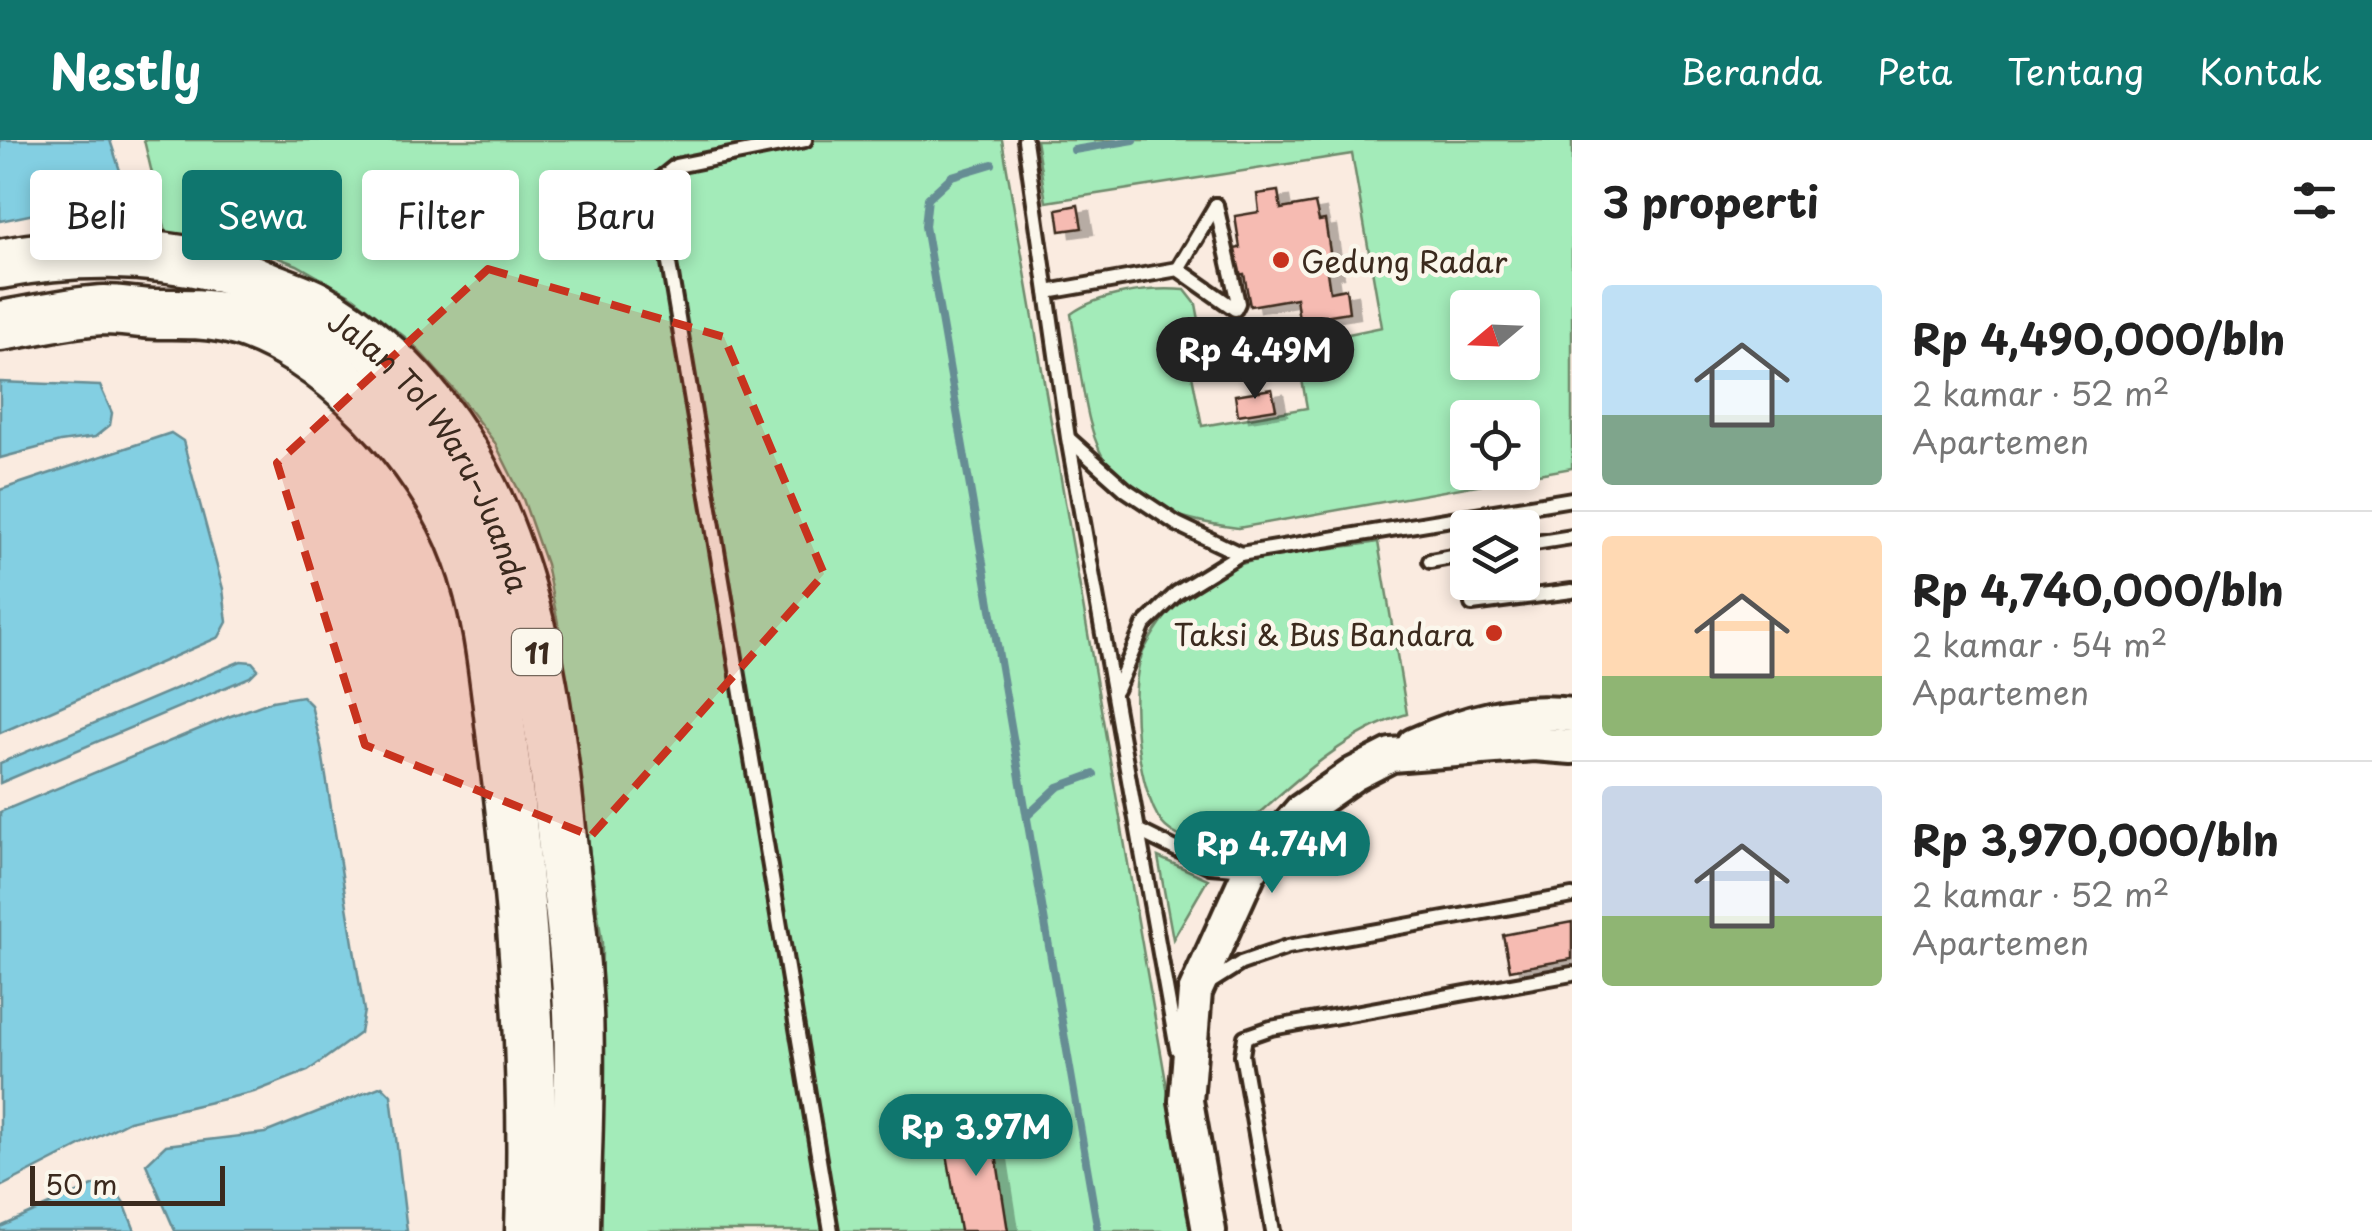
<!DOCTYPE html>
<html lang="id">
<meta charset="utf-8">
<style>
body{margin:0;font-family:"Playpen Sans",sans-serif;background:#f6f6f6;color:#222;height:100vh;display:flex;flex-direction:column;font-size:38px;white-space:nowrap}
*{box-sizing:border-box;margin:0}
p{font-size:32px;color:#767676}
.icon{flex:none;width:55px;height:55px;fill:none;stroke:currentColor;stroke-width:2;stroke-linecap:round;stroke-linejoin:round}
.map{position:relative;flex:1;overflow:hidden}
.panel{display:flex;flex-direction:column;background:#fff;width:800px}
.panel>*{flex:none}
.banner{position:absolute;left:30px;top:30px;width:950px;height:90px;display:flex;gap:20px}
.needle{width:65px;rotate:251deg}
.controls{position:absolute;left:1450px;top:150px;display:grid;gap:20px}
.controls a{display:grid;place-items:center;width:90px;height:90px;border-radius:10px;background:#fff;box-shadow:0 5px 15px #0003;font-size:50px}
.scale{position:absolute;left:30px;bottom:25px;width:195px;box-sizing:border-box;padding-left:10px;border:5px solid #3b2a1e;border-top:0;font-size:28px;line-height:35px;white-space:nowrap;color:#3b2a1e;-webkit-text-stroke:8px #fbf7ec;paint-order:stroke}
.price{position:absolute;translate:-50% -85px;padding:0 22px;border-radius:35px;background:#0f766e;color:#fff;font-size:32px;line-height:65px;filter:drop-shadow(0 2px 5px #0008)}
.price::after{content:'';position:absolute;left:50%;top:60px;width:30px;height:22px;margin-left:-15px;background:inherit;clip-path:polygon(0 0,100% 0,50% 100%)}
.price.selected{background:#222;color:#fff}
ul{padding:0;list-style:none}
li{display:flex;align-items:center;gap:30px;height:250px;padding:0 30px}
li+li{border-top:2px solid #e0e0e0}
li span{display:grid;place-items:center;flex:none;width:280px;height:200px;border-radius:10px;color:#555}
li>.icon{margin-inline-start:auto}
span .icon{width:120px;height:120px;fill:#fffc;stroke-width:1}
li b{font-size:42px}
h2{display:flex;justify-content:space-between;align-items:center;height:120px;padding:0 30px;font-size:42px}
.chip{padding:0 35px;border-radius:10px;background:#fff;box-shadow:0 5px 15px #0003;font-size:35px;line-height:90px}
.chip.selected{background:#0f766e;color:#fff}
header{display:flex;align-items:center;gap:60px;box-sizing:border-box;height:140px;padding:0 50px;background:#0f766e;color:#fff}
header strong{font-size:48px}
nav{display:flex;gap:55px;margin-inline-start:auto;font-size:35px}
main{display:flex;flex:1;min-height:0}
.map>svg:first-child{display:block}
.green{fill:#a3ebb9;stroke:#6f8a6c;stroke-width:2.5;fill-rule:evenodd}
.water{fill:#83cfe2;stroke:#668d94;stroke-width:2.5}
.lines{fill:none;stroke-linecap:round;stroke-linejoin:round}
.stream{stroke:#668d94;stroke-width:8}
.building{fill:#f6bbb2;stroke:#3b2a1e;stroke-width:2.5;filter:url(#shadow)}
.service-casing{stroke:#3b2a1e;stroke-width:20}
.tertiary-casing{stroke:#3b2a1e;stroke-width:40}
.motorway-casing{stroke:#3b2a1e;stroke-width:55}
.service{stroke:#fbf7ec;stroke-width:12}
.tertiary{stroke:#fbf7ec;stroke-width:32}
.motorway{stroke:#fbf7ec;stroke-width:48}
.marked{fill:#c8321e;fill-opacity:0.2;stroke:#c8321e;stroke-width:8;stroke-dasharray:20 12;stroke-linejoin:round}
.poi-dot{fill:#c8321e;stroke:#fbf7ec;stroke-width:4}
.labels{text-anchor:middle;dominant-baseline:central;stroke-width:9;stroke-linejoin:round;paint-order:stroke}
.shield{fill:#fbf7ec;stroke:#75685c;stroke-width:2.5}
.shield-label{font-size:28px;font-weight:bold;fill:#3b2a1e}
.poi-label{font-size:30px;fill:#3b2a1e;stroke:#fbf7ec;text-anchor:start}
.street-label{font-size:30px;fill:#3b2a1e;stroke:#fbf7ec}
</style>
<header>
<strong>Nestly</strong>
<nav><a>Beranda</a><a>Peta</a><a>Tentang</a><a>Kontak</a></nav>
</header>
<main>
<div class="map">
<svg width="1572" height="1091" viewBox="0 0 1572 1091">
<defs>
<filter id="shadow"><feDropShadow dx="11" dy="6" stdDeviation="0" flood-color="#0004"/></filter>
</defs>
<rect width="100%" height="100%" fill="#faebe0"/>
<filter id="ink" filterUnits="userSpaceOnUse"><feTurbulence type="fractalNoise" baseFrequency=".01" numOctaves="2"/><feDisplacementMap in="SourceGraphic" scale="20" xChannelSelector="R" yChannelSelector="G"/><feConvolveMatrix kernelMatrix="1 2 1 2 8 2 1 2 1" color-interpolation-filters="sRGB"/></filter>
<g filter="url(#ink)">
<g class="green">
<polygon points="144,0 748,0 750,10 805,0 1002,0 1192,1091 599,1091 602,803 559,488 546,424 523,359 495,303 455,251 410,201 352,156 297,125 250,107 167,96"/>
<path d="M1036 0H1572V328L1238 388C1085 368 1093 304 1071 174 1099 153 1151 147 1185 150L1196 164 1203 201 1186 204 1202 286 1307 268 1296 205 1382 187 1352 14 1046 62ZM1468 168H1522V222H1468ZM1468 278H1522V332H1468Z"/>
<path d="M1378 402 1407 574C1351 590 1300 636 1257 675 1246 685 1231 707 1216 707 1200 707 1171 695 1162 683 1137 650 1127 549 1143 512 1155 488 1178 457 1201 442 1248 412 1323 411 1378 402Z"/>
<polygon points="1158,717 1208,739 1173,799"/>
</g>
<g class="water">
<polygon points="0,0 110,0 125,46 112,58 0,81"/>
<polygon points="0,242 100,246 112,273 110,285 95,297 60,302 0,318"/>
<polygon points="171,293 183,301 223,449 227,482 219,497 0,593 0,350"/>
<polygon points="241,521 252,522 258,529 250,537 0,643 0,623"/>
<polygon points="302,556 311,565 321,606 364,871 360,893 308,931 254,952 129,981 0,1047 0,672 228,577 272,561"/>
<polygon points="382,946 391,955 407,1091 175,1091 146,1024 166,1005 265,993"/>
<polygon points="95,1045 114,1048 124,1063 135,1091 0,1091 0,1087"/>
</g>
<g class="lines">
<g class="stream">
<polyline points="1074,10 1134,0"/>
<polyline points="992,24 952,36 928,58 925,86 1098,1091"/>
<polyline points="1027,676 1058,647 1094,634"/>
</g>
</g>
<g class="building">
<polygon points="1278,51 1281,69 1315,63 1319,81 1325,80 1333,131 1327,132 1330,152 1346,149 1349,172 1299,180 1296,158 1250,166 1244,134 1232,136 1228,110 1240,108 1235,76 1259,72 1257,54"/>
<polygon points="1078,65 1082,88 1060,91 1057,69"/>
<polygon points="1272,249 1276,269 1238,275 1235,255"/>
<polygon points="1572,782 1572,819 1510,830 1503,795"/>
<polygon points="991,983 1008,1091 960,1091 943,990"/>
</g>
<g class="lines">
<defs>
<g id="service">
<polyline points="805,0 676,26 661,38 658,58 831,1091"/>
<polyline points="1025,0 1068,298 1177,909"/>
<polyline points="1178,129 1216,65"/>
<polyline points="1047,152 1178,129 1235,169 1238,163 1216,65"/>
<polyline points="1069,299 1126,350 1177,384 1240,414"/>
<polyline points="1522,405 1572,397"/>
<polyline points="1430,421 1468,414"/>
<polyline points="1472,464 1572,451"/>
<polyline points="1116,550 1144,485 1177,453 1240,414 1572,359"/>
<polyline points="1139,691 1210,726 1248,729"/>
<polyline points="1206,845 1241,823 1288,807 1572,756"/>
<polyline points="1273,1091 1242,915 1245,897 1271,888 1572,834"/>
</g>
<g id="tertiary">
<path d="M1414 605C1465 582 1516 568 1572 575"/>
<polyline points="1209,1091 1186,961 1195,852 1250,730 1301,671 1354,634 1391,615 1534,604 1572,607"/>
</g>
<g id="motorway">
<path id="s1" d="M0 124C71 110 147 110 218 127 234 131 251 140 267 146 283 153 301 158 316 166 508 278 542 497 562 699 567 756 576 814 578 872 581 944 576 1018 575 1091"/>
<path d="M0 186C34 181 71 171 105 170 123 170 140 174 158 174 181 174 202 173 226 178 326 201 433 319 467 414 491 478 495 548 504 615 524 773 536 931 530 1091"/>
</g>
</defs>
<use href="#service" class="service-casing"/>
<use href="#tertiary" class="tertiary-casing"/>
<use href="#motorway" class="motorway-casing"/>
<use href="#service" class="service"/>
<use href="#tertiary" class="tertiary"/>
<use href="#motorway" class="motorway"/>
</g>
</g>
<path class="marked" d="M488 129 724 197 824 434 591 696 365 605 277 323Z"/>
<g class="poi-dot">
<circle cx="1281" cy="120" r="10"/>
<circle cx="1494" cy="493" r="10"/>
</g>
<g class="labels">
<rect class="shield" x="512" y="489" width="50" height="46" rx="8"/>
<g class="shield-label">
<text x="537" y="512">11</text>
</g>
<g class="poi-label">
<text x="1301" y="120">Gedung Radar</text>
<text x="1474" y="493" text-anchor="end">Taksi &amp; Bus Bandara</text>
</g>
<g class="street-label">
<text stroke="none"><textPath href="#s1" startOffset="515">Jalan Tol Waru–Juanda</textPath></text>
</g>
</g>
</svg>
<div class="controls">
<a><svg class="needle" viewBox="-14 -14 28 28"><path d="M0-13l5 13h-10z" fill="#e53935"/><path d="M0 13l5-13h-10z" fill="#767676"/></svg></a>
<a><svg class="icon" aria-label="locate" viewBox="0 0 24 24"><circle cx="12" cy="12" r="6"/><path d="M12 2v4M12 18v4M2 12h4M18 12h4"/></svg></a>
<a><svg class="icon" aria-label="layers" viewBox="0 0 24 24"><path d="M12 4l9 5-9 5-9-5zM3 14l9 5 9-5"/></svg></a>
</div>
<div class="scale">50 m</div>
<b class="price selected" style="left:1255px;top:262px">Rp 4.49M</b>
<b class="price" style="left:1272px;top:756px">Rp 4.74M</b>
<b class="price" style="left:976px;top:1039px">Rp 3.97M</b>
<div class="banner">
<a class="chip">Beli</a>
<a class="chip selected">Sewa</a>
<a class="chip">Filter</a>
<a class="chip">Baru</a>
</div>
</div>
<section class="panel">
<h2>3 properti<svg class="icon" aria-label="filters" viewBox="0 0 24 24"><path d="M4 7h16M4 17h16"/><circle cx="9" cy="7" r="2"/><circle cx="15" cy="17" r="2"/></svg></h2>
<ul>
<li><span style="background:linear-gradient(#bfe0f5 65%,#7fa58c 0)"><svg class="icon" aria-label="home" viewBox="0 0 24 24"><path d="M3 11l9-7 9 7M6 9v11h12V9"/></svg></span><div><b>Rp 4,490,000/bln</b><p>2 kamar · 52 m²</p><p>Apartemen</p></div></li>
<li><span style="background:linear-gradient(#ffd9b3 70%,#8fb573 0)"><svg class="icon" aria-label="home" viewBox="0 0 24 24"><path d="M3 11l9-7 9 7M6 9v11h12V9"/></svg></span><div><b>Rp 4,740,000/bln</b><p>2 kamar · 54 m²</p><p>Apartemen</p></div></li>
<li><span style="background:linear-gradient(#c9d6e8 65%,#8fb573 0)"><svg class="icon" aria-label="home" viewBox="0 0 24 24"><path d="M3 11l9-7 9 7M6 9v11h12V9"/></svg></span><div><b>Rp 3,970,000/bln</b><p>2 kamar · 52 m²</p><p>Apartemen</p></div></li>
</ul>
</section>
</main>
